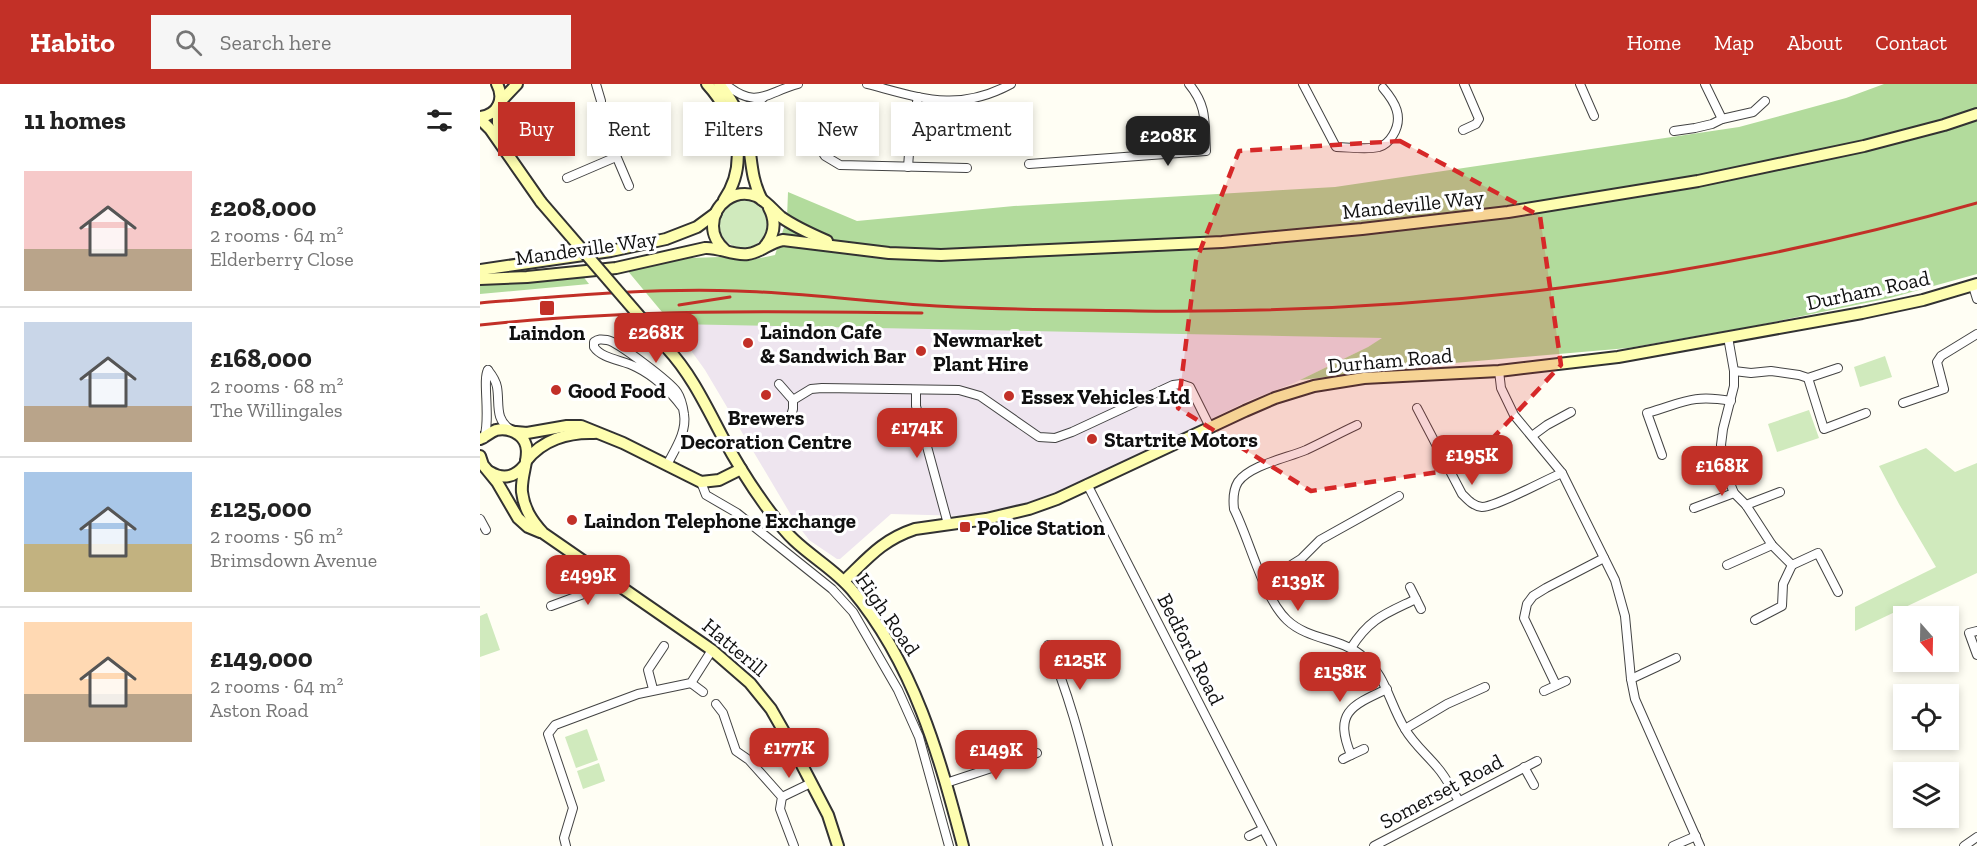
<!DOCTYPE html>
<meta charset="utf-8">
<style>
body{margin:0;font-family:"Zilla Slab",serif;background:#f6f6f6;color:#222;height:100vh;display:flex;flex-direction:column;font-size:22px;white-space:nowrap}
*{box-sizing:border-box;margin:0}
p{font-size:20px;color:#767676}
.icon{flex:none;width:33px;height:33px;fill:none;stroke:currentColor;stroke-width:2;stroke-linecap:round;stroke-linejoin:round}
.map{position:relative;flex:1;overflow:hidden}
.sheet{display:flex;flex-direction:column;background:#fff;width:480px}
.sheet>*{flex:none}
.banner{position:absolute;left:18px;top:18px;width:570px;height:54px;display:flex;gap:12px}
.needle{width:39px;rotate:160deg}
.controls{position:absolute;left:1413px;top:522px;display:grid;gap:12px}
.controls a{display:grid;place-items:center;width:66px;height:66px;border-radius:0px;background:#fff;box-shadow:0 3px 9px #0003;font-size:30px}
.price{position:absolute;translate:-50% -51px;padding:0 14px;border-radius:12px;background:#c23027;color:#fff;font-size:20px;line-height:39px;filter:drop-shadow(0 2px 3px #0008)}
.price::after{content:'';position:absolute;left:50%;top:36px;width:18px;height:14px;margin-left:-9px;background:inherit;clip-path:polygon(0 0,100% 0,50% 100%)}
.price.current{background:#222;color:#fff}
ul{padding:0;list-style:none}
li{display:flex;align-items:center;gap:18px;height:150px;padding:0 24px}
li+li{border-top:2px solid #e0e0e0}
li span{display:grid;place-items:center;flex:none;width:168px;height:120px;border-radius:0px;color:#555}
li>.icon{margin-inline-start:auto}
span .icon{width:72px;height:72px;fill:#fffc;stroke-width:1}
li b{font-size:26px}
h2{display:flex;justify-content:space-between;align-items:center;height:72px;padding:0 24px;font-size:26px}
.pill{padding:0 21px;border-radius:0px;background:#fff;box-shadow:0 3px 9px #0003;font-size:21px;line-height:54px}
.pill.current{background:#c23027;color:#fff}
header{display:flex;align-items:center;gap:36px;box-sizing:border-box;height:84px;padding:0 30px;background:#c23027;color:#fff}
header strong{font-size:28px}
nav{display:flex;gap:33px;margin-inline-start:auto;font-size:21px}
.search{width:420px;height:54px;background:#f6f6f6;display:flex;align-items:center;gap:15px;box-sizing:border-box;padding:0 21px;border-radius:0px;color:#767676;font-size:22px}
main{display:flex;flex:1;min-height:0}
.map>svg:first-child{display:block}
.industrial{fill:#eee5ef}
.green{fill:#d0eabd}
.forest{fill:#b2db9c}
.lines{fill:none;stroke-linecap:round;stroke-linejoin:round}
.street-casing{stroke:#434343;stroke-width:10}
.secondary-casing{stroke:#323232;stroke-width:14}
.street{stroke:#fff;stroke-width:8}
.secondary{stroke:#fefeb0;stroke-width:10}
.rail{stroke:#c23027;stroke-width:3}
.secondary-bridge-casing{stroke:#323232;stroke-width:14;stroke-linecap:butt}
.secondary-bridge{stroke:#fefeb0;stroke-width:10}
.marked{fill:#d62828;fill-opacity:0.2;stroke:#d62828;stroke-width:4.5;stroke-dasharray:12 8;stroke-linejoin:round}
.poi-dot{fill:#c23027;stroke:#fff;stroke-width:2}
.labels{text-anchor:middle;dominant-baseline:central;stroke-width:6;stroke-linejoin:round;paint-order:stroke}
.street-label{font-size:21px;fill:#101010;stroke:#fff}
.poi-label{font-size:21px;font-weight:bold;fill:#101010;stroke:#fff;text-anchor:start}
</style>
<header>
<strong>Habito</strong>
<div class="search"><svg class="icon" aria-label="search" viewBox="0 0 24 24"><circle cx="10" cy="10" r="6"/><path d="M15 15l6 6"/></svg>Search here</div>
<nav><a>Home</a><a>Map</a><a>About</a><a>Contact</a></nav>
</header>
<main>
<section class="sheet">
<h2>11 homes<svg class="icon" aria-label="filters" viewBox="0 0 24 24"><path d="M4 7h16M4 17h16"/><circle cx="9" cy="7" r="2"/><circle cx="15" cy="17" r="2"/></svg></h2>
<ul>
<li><span style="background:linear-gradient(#f6c9c9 65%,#b9a48a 0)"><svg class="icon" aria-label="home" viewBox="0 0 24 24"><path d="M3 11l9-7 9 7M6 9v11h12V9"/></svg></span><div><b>£208,000</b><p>2 rooms · 64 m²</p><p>Elderberry Close</p></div></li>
<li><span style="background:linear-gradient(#c9d6e8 70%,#b9a48a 0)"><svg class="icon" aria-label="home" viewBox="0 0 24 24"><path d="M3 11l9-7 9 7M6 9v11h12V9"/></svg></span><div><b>£168,000</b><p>2 rooms · 68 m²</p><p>The Willingales</p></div></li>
<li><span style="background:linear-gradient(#a9c7e8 60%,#c2b280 0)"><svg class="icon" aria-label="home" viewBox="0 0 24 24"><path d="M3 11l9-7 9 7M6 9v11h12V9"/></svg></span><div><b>£125,000</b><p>2 rooms · 56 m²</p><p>Brimsdown Avenue</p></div></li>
<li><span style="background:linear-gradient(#ffd9b3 60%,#b9a48a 0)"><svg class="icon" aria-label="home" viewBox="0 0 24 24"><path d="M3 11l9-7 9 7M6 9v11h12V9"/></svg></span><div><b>£149,000</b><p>2 rooms · 64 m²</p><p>Aston Road</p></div></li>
</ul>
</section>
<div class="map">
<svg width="1497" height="762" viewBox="0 0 1497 762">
<rect width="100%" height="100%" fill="#fffef4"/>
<polygon class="industrial" points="192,240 306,240 903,254 888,263 814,299 768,317 593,402 557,415 525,426 486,432 411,430 360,475 357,475 329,456 314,436 225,286"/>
<g class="green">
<circle cx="263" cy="140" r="24"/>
<polygon points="1405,272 1412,293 1380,303 1374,283"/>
<polygon points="1329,326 1339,354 1297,368 1288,340"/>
<polygon points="1446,364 1475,388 1497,379 1497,489 1375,547 1375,523 1456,483 1419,420 1399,382"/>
<polygon points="7,529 20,566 0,573 0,532"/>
<polygon points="107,645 118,676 96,684 85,653"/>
<polygon points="119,679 125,697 103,705 97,687"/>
</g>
<g class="forest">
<polygon points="1404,0 1497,0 1497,190 1410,214 1274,242 1148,264 974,279 820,296 888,263 902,254 192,240 147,186 210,174 240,173 266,177 295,171 307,134 308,108 377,137 534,122 855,103 1259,43 1366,14"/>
<polygon points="102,191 109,200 0,210 0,195"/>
</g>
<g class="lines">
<defs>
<g id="street">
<polyline points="116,0 121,17 120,34 149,102"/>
<path d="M245 0C277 26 285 9 318 0"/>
<path d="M387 0C441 14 477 29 531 0"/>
<path d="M823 0 856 63C869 63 886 66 899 63 906 61 910 56 913 51 924 33 915 18 903 4"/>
<polyline points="1100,0 1114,32"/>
<polyline points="1225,0 1242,35"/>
<path d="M266 44C266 31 273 22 283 14"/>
<polyline points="983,46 996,40 999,35 984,0"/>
<polyline points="1194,47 1215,44 1232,40 1242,35 1273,28 1285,17"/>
<polyline points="335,57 345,72 360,81 487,84"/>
<path d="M549 80 726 67C724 39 728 23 709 0"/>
<polyline points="428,83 430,56 438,13"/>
<polyline points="87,94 136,73"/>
<polyline points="1493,202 1497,215"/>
<polyline points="1248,253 1254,287 1254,302 1243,345 1241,361 1244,384 1254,409 1266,421 1292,461 1312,481 1338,469 1358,508"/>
<path d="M8 286C12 291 16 297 17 303 20 320 14 335 31 346"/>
<polyline points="1019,287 1021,304 1034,331 1082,389 1135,496 1145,532 1151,595 1155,615 1220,762"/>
<polyline points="1254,287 1271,289 1291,287 1319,291 1328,294 1358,284"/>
<polyline points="1328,294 1344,345 1386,329"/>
<polyline points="299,300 313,316 331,305 342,304 479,306 500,312 559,353 575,354 592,348 693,301 701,300 710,303 730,343"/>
<polyline points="436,306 436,322 468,440"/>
<polyline points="1423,319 1464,305 1457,278 1461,272 1497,250"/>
<path d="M937 324 982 410C988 416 993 422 1002 423 1016 423 1065 396 1082 389"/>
<polyline points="310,335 313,325 313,316"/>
<path d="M877 341C860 349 843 358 826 366 807 374 770 381 758 398 753 406 753 416 754 425 770 457 783 513 807 536 828 556 860 554 881 571 906 590 909 619 925 645 933 659 946 670 957 683 966 693 972 706 979 717"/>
<polyline points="1052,352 1067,341 1091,328"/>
<path d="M4 354C11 335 2 295 8 286"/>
<path d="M1182 371 1167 329C1203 319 1211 310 1251 317"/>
<path d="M187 381C195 365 207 348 204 330 203 323 201 314 197 308 190 298 138 258 127 256 121 255 118 255 114 258V263C122 275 143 276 156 283 174 292 190 307 202 323"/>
<polyline points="221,398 226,411 257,429 352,505 373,528 418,606 439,653 469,762"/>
<polyline points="607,400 792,762"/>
<polyline points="1266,421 1300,408"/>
<polyline points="1214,424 1254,409"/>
<polyline points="0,435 6,446"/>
<polyline points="1247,481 1292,461"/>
<polyline points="783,495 805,485 821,475 840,456 919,412"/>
<polyline points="936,515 941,525"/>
<polyline points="71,522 109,508 112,496 119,488"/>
<polyline points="1275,536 1302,522 1303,500 1312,481"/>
<polyline points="1497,547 1489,549 1497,571"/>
<path d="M568 561C596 626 609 694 628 762"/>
<path d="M871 564C890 534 905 530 936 515L930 503"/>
<polyline points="1151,595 1196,574"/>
<polyline points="211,599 223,608"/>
<polyline points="1076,601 1044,534 1047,520 1053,512 1066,504 1124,474"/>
<polyline points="173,605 168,586 184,562"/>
<polyline points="1064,607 1086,597"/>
<polyline points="236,620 243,629 256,667 269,676 302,713 300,725 314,762"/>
<polyline points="925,645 967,620 1005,603"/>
<polyline points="871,671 884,665"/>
<path d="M863 675 871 671C854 629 870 622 907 605"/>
<polyline points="1044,683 1054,701"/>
<polyline points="466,699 557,669"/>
<polyline points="302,713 331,699"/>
<polyline points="769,752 783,745"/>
<polyline points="86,762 84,754 93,724 68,650 75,641 158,610 211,599 232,566"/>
<polyline points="894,762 1057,677"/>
<polyline points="1193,762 1216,752"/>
<polyline points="1484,762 1497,753"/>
</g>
<g id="secondary">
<path d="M227 0C256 32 270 78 244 116"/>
<path d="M239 0C253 17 263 34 268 55 272 78 271 95 282 116"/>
<polyline points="20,18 37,0"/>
<polyline points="18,22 18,39 23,60"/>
<path d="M0 33C18 31 25 15 17 0"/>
<polyline points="0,35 10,45 61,118"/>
<path d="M285 162C295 150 296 137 289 124"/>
<path d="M245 166C238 160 233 151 233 142 233 120 255 104 276 112 285 116 293 126 301 133 315 143 331 150 347 157"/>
<polyline points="0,186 131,167 186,155 217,143 236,129"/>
<path d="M0 195 47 193 136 184 225 164C239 163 253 172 268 170 280 169 290 158 303 156L409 169 461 171 742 158 882 145 1028 128 1218 97 1384 62 1464 41 1497 30"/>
<path d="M187 264C211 290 225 320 242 352 255 376 269 399 285 421 294 433 303 446 314 456 333 474 355 486 372 506 434 580 459 671 483 762"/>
<polyline points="36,348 47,349 87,342 101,342 143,359 221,398 239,396 261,385"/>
<path d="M0 355C6 353 10 348 16 346 24 344 32 346 39 351 56 364 40 388 42 408 44 425 52 437 63 449L232 566 270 599 291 625 311 660 348 731 358 762"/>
<polyline points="0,372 3,381 17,398 38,434 48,443 60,448"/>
<path d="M46 377C62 356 88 348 114 349"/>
<path d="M10 388C23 396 35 393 44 382"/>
<path d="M364 497C388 474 402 456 435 445L506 435 549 425 577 415 765 327 795 314 834 302 884 294 1019 287 1138 273 1382 229 1443 216 1497 200"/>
</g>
</defs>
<use href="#street" class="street-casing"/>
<use href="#secondary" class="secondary-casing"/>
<use href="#street" class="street"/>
<use href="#secondary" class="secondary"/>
<g class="rail">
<path d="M0 219C86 212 171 204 257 207 330 209 403 220 476 223 537 226 598 226 658 227 946 230 1220 198 1497 119"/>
<polyline points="199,221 250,213"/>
<path d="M0 241C147 225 294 227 442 229"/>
</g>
<defs>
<polyline id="secondary-bridge" points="61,118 187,264"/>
</defs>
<use href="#secondary-bridge" class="secondary-bridge-casing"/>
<use href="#secondary-bridge" class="secondary-bridge"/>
</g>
<path class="marked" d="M920 57 1060 132 1081 281 985 384 831 407 698 324 716 177 759 67Z"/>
<g class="poi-dot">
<rect x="59" y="216" width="16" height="16" rx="3"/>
<circle cx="268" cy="259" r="6"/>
<circle cx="441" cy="267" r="6"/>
<circle cx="76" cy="306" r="6"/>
<circle cx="286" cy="311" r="6"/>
<circle cx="529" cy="312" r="6"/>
<circle cx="612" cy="355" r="6"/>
<circle cx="92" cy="436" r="6"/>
<rect x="479" y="437" width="12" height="12" rx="3"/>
</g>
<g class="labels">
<g class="street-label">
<text transform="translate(933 120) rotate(-6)">Mandeville Way</text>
<text transform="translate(106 164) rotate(-8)">Mandeville Way</text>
<text transform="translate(1388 206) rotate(-12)">Durham Road</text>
<text transform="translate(910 276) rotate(-5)">Durham Road</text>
<text transform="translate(408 530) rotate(55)">High Road</text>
<text transform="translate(255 563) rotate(40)">Hatterill</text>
<text transform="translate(711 565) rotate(63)">Bedford Road</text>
<text transform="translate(961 707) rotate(-28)">Somerset Road</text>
</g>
<g class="poi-label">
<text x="280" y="247">Laindon Cafe<tspan x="280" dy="24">&amp; Sandwich Bar</tspan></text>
<text x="67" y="248" text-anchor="middle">Laindon</text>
<text x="453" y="255">Newmarket<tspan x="453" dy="24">Plant Hire</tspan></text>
<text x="88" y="306">Good Food</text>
<text x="541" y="312">Essex Vehicles Ltd</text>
<text x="286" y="333" text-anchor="middle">Brewers<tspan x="286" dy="24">Decoration Centre</tspan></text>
<text x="624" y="355">Startrite Motors</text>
<text x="104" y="436">Laindon Telephone Exchange</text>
<text x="497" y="443">Police Station</text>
</g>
</g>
</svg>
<div class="controls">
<a><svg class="needle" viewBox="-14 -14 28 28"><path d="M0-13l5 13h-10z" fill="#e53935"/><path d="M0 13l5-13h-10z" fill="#767676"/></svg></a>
<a><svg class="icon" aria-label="locate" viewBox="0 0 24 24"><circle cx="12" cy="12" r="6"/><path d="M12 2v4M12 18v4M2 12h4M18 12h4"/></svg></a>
<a><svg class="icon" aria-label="layers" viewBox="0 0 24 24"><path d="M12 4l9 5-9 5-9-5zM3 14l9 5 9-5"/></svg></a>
</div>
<b class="price current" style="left:688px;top:83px">£208K</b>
<b class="price" style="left:176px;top:280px">£268K</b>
<b class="price" style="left:437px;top:375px">£174K</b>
<b class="price" style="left:992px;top:402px">£195K</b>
<b class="price" style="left:1242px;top:413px">£168K</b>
<b class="price" style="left:108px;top:522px">£499K</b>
<b class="price" style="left:818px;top:528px">£139K</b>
<b class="price" style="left:600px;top:607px">£125K</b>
<b class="price" style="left:860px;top:619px">£158K</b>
<b class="price" style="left:309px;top:695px">£177K</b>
<b class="price" style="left:516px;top:697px">£149K</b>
<div class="banner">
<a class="pill current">Buy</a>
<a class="pill">Rent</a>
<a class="pill">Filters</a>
<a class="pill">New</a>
<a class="pill">Apartment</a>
</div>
</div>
</main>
